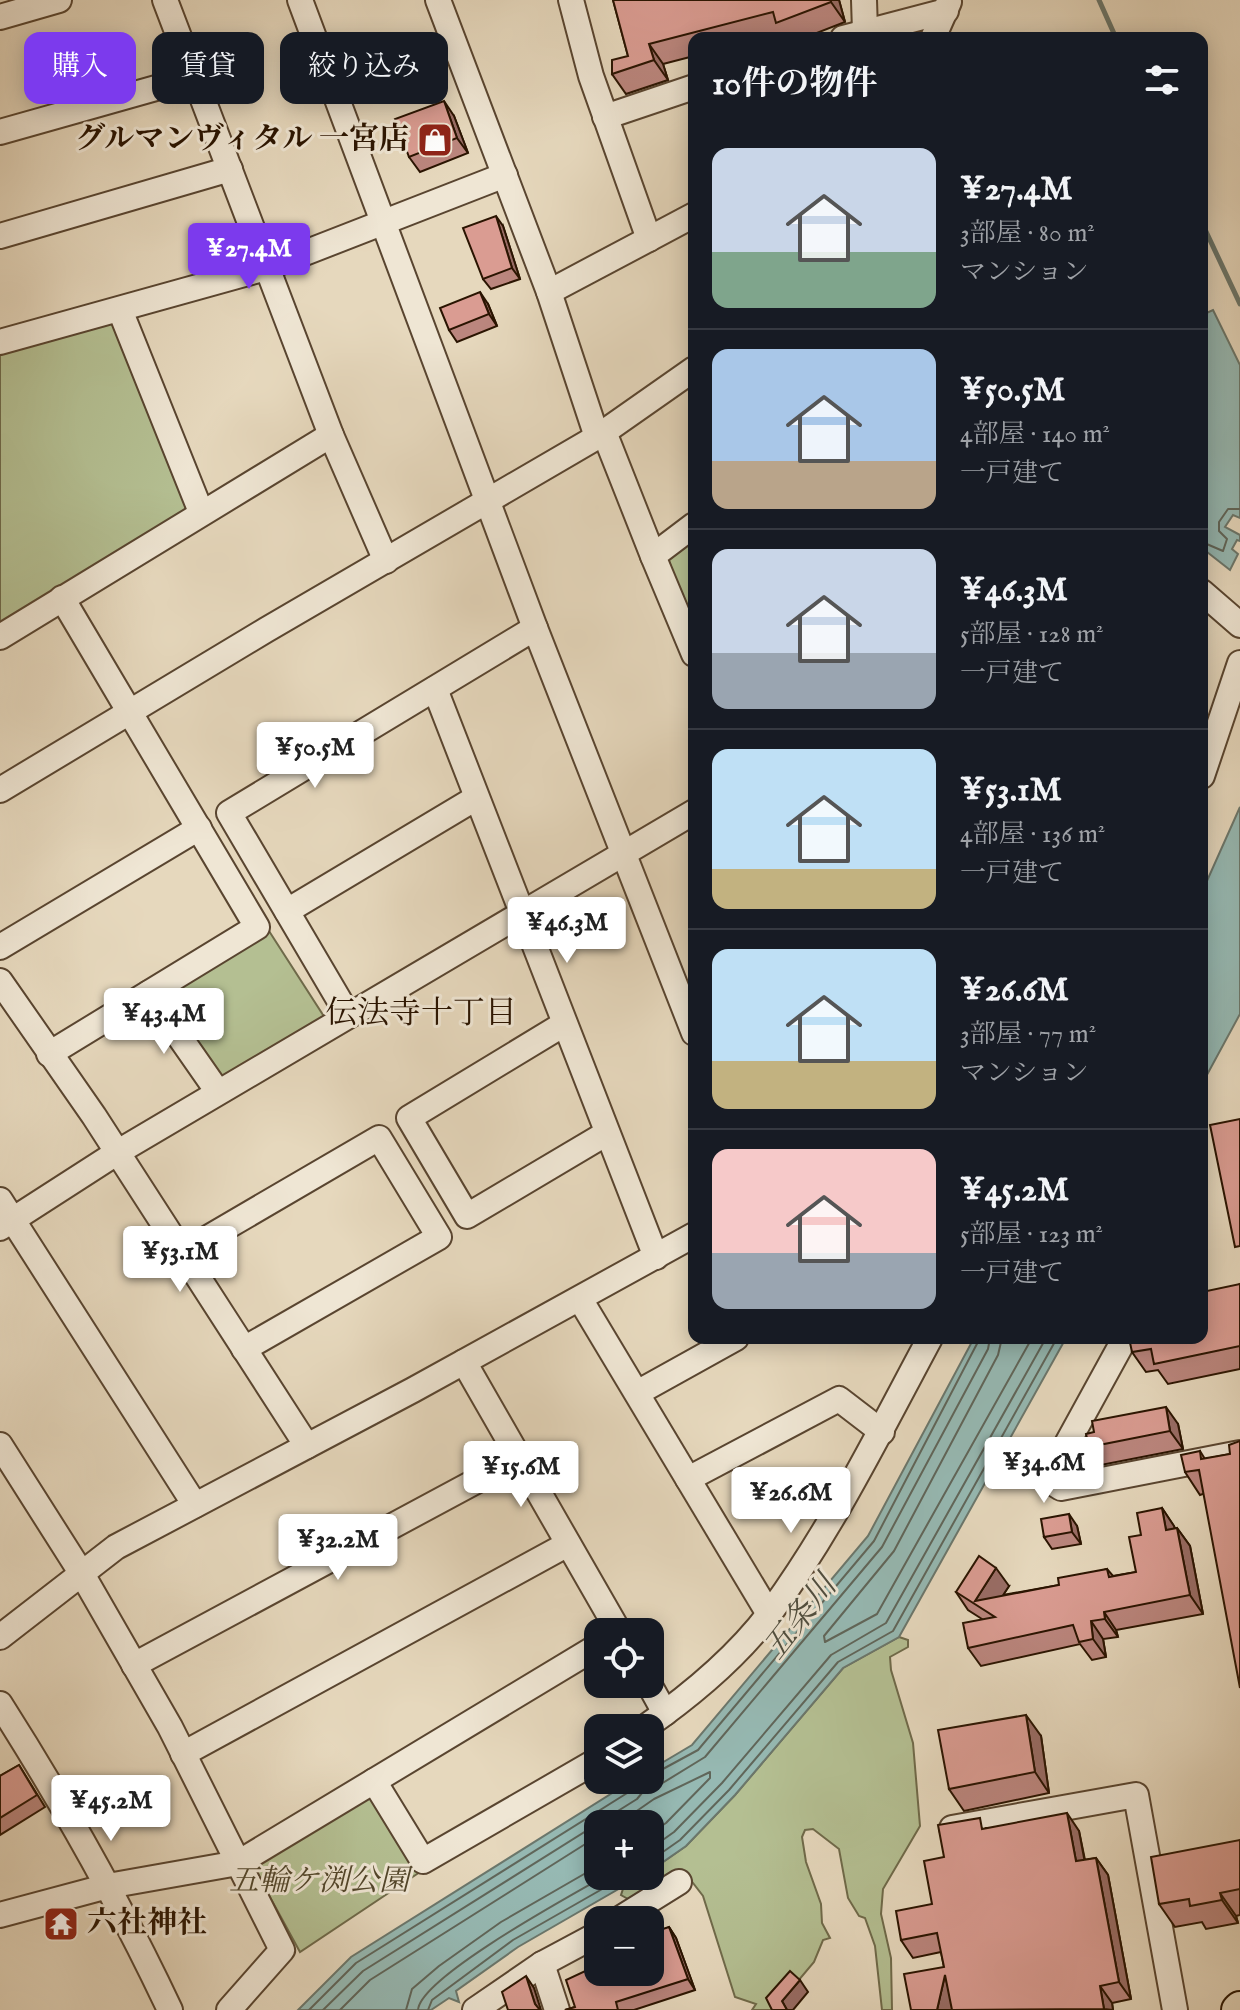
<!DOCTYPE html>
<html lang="ja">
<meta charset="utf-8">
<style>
body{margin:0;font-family:"IM FELL English","Noto Serif JP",serif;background:#20242c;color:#f1f3f6;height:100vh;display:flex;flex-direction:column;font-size:30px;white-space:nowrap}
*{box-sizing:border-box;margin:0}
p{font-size:26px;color:#9ea1a6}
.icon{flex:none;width:44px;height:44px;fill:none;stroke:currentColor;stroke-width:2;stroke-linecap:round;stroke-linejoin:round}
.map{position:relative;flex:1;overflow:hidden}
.side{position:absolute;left:688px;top:32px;width:520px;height:1312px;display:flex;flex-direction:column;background:#171b24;border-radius:16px;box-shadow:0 4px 20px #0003}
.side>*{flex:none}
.banner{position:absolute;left:24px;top:32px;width:544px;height:72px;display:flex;gap:16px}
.controls{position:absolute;left:584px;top:1618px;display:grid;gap:16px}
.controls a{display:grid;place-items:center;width:80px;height:80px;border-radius:16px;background:#171b24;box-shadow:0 4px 20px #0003;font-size:40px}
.price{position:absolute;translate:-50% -68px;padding:0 18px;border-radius:8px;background:#fff;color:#222;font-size:26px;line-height:52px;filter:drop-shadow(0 2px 4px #0008)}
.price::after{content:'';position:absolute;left:50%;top:48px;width:24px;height:18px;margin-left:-12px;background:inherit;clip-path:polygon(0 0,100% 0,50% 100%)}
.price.current{background:#7c3aed;color:#fff}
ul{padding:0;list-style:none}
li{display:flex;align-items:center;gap:24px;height:200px;padding:0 24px}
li+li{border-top:2px solid #363941}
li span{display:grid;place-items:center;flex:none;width:224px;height:160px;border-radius:16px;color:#555}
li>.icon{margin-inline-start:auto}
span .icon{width:96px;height:96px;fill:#fffc;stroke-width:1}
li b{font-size:34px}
h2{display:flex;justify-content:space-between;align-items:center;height:96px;padding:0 24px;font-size:34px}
.chip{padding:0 28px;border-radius:16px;background:#171b24;box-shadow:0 4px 20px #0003;font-size:28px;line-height:72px}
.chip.current{background:#7c3aed;color:#fff}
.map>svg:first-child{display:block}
.green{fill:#b4bf92;stroke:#6f6a4a;stroke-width:2}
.water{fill:#96b9b3;stroke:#6b776c;stroke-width:2}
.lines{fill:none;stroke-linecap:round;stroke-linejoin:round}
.shore{stroke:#60665a;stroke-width:2}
.stream{stroke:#6b776c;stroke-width:5}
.minor-casing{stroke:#594530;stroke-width:28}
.major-casing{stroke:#2a1401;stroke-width:36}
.minor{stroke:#efe6d4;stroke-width:24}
.major{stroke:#e6d8bd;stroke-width:32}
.wall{fill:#bb867e;stroke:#2a1401;stroke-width:2}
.shaded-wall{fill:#996d66;stroke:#2a1401;stroke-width:2}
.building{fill:#da9c92;stroke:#2a1401;stroke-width:2}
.labels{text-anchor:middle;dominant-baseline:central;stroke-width:6;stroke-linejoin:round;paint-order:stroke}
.poi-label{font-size:30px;font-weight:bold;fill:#2a1401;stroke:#efe6d4;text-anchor:end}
.park-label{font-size:30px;font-style:italic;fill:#53472c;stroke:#efe6d4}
.neighbourhood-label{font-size:32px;fill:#2a1401;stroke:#efe6d4}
.water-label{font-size:32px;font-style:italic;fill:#504e3f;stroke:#efe6d4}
</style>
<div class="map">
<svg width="1240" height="2010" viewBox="0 0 1240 2010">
<rect width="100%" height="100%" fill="#e6d8bd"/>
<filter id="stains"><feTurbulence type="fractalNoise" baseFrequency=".0025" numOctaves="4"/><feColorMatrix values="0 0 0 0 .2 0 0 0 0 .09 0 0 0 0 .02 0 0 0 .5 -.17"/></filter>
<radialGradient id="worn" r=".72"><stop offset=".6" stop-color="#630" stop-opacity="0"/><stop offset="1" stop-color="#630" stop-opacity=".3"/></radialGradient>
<g class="green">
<polygon points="120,310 201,512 0,637 0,343"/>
<polygon points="694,535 694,635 667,555"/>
<polygon points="269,931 325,1018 221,1081 163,993"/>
<polygon points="899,1637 908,1640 908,1647 890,1657 891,1670 913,1743 920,1826 883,1889 881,1914 891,1958 892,2010 882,2010 875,1946 865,1918 859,1916 848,1898 839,1849 813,1829 805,1830 802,1837 806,1862 821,1904 822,1923 830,1938 823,1940 814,1962 777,2006 770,2010 752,2010 756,2004 735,1997 703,1896 686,1874 628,1899 621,1895 624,1886 641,1876 650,1876 650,1871 686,1846 735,1795 843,1668"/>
<polygon points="373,1793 420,1872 300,1952 253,1866"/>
</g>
<g class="water">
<polygon points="1213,310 1240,365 1240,518 1233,515 1225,527 1240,535 1240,541 1237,540 1232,549 1238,554 1230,570 1202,548 1202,315"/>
<polygon points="1240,807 1240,1014 1202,1084 1202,892"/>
<polygon points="974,1338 1066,1338 899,1637 843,1668 735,1795 686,1846 650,1871 650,1824 598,1824 598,1876 641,1876 518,1947 456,1991 459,2002 449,1998 431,2010 298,2010 351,1957 633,1780 650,1780 650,1770 692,1745 868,1536"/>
</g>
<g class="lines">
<g class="shore">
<polyline points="1202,542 1223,551 1227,539 1219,531 1219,522 1228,509 1240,509"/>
<polyline points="1002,1338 998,1355 894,1551 824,1636 825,1642 877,1614 1032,1338"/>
<polyline points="650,1776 698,1750 874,1541 980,1338"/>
<polyline points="618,1824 654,1799 710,1772 710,1778 666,1823 650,1834"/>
<polyline points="650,1849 674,1832 722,1783 831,1655 886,1623 1046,1338"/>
<polyline points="650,1861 680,1840 729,1790 838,1662 893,1631 1057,1338"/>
<polyline points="309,2010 356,1963 632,1790 636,1780"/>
<polyline points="323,2010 363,1971 637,1799 647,1787 661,1784 705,1757 882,1547 988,1349 990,1338"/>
<polyline points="340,2010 370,1980 598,1836"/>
<polyline points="406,2010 412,1989 439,1966 501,1922 598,1866"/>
<path d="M418 2010C420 1977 572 1895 605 1876"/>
<polyline points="428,2010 432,2000 513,1940 625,1876"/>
</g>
<g class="stream">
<polyline points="1099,0 1116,38"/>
<polyline points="1202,223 1240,304"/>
</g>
<defs>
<g id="minor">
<polyline points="165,0 331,435 386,561"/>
<polyline points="300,0 535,628 694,1033"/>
<polyline points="438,0 549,292 597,437"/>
<polyline points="571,0 591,76 649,239"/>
<polyline points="864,0 865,31"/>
<polyline points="0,17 59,0"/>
<polyline points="843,38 946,11"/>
<polyline points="933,38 949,2"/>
<polyline points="605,117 694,87"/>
<polyline points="0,132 195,77"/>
<polyline points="0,236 230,169"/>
<polyline points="549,292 694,215"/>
<polyline points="120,310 201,512"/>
<polyline points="0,342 266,268 505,175"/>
<polyline points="604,432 653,556"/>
<polyline points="694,525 653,556 694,654"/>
<polyline points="1202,592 1240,625"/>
<polyline points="0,637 331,435"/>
<polyline points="435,689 656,1257"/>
<polyline points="1202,776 1240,663"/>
<polyline points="0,790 266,630 597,437 694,369"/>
<polyline points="287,911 476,798"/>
<polyline points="0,947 199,828"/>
<polyline points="0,981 94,1116 307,1446"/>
<polyline points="149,993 218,1092"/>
<polyline points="348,1015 229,813 535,628"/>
<polyline points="564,1024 409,1118 467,1216 607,1133"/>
<polyline points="49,1054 257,927 62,598"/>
<polyline points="0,1200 195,1505"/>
<polyline points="0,1228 118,1152 694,812"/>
<polyline points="182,1253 379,1138 439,1237 244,1349"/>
<polyline points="580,1299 769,1614"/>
<polyline points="1125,1338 1052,1471 1053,1483 1061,1488 1240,1453"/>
<polyline points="464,1362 619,1632"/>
<polyline points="637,1393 736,1338"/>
<polyline points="0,1445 82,1574 170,1727 282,1950 229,2010"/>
<polyline points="688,1479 839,1399 882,1432"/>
<polyline points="0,1637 116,1547 413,1390 694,1235"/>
<polyline points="134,1665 519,1458"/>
<polyline points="649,1684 665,1713"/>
<path d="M0 1704C63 1803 120 1904 170 2010"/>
<path d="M644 1728C690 1696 736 1658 770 1613 833 1527 880 1431 930 1338"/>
<polyline points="183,1754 568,1544"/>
<polyline points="374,1781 423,1861 598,1760"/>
<polyline points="952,1828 1136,1795 1175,2010"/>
<polyline points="0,1915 108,1886 238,1863 598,1646"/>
<polyline points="618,1920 679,1882"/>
<polyline points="542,1964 557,2010"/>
<polyline points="475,2010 542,1964 598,1934"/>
</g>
<polyline id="major" points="1238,2010 1240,2008"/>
</defs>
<use href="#minor" class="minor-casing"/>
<use href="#major" class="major-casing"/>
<use href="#minor" class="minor"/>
<use href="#major" class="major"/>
</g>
<g class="wall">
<polygon points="613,0 839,0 845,22 804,38 786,38 783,34 766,38 694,38 694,56 663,64 668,80 626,94 612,74 628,56"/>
<polygon points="454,116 468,153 420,172 409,157"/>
<polygon points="503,226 520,279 491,289 483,279"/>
<polygon points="488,304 497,326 457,342 449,330"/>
<polygon points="1240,1284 1240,1369 1168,1384 1158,1370 1146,1372 1132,1352"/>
<polygon points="1178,1424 1183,1449 1101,1465 1089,1447"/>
<polygon points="1240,1441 1203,1494 1200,1495 1185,1472 1200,1451 1205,1459 1230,1454"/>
<polygon points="1162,1508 1175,1528 1177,1528 1190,1546 1203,1614 1116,1630 1118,1637 1103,1639 1106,1657 1092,1660 1080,1644 981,1666 968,1648 982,1619 968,1610 956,1592 1009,1586 1003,1595 1059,1585 1107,1569 1113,1576 1136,1572 1141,1535"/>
<polygon points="1077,1526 1081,1544 1052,1549 1044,1537"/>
<polygon points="1041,1736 1049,1793 964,1811 949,1789"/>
<polygon points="19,1765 45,1807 0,1835 0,1776"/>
<polygon points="986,1828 1079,1831 1085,1860 1096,1858 1108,1875 1131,1999 1112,2003 1113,2010 911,2010 944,1967 941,1952 913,1958 901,1940 932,1904 944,1857"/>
<polygon points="1240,1840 1240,1915 1236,1916 1238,1923 1206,1929 1202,1922 1175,1927 1159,1904"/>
<polygon points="669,1927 676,1938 695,1990 634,2010 565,2010 575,2007 598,1965"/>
</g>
<g class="shaded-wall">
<polygon points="831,0 839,0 845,22 831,2"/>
<polygon points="649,44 663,64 668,80 654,60"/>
<polygon points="444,101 454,116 468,153 457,138"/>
<polygon points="496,216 503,226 520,279 512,268"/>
<polygon points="480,292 488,304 497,326 489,314"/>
<polygon points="1166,1407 1178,1424 1183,1449 1170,1431"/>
<polygon points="1162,1508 1174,1526 1179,1548 1166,1530"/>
<polygon points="1069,1514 1077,1526 1081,1544 1072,1532"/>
<polygon points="1177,1528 1190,1546 1203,1614 1190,1595"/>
<polygon points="996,1568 1009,1586 991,1614 975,1601"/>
<polygon points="1104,1612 1116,1630 1118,1637 1105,1619"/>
<polygon points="1091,1621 1103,1639 1106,1657 1093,1639"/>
<polygon points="1026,1715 1041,1736 1049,1793 1035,1772"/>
<polygon points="1067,1813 1079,1831 1088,1879 1076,1861"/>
<polygon points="1096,1858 1108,1875 1131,1999 1119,1982"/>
<polygon points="1220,1893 1236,1916 1238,1923 1222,1900"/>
<polygon points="669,1927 676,1938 695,1990 688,1979"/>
<polygon points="945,1975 954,2010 937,2010"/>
<polygon points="526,1976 534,1988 541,2010 539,2010 535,2004"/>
<polygon points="800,1980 808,1992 793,2010 787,2010 782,2001"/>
<polygon points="1100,1986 1112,2003 1113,2010 1104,2009"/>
</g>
<g class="building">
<polygon points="613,0 831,0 831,2 776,23 773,12 649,44 654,60 612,74 612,60 628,56"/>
<polygon points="444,101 457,138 409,157 395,119"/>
<polygon points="496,216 512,268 483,279 463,228"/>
<polygon points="480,292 489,314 449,330 440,308"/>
<polygon points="1240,1119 1240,1246 1235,1247 1210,1125"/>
<polygon points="1240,1284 1240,1346 1154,1364 1151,1349 1132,1352 1129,1338 1202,1338 1202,1292"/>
<polygon points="1166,1407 1170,1431 1089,1447 1086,1434 1094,1432 1092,1421"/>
<polygon points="1240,1441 1240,1688 1199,1470 1185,1472 1181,1455 1200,1451 1201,1459 1230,1454 1229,1445"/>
<polygon points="1162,1508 1166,1530 1177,1528 1190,1595 1104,1612 1105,1619 1091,1621 1093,1639 1079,1642 1073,1625 968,1648 963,1623 995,1617 956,1592 979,1556 996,1568 975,1601 1059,1585 1058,1578 1107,1569 1109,1577 1136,1572 1129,1537 1141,1535 1137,1513"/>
<polygon points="1069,1514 1072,1532 1044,1537 1041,1519"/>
<polygon points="1026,1715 1035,1772 949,1789 938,1730"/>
<polygon points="19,1765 37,1795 0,1818 0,1776"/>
<polygon points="1067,1813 1076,1861 1096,1858 1119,1982 1100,1986 1104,2009 952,2010 945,1975 937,2010 911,2010 904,1974 944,1967 937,1933 901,1940 896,1911 932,1904 924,1861 944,1857 938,1825 980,1818 982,1829"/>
<polygon points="1240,1840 1240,1889 1220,1893 1222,1900 1190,1906 1189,1899 1159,1904 1151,1857"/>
<polygon points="669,1927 688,1979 616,2002 618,2010 565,2010 575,2007 566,1980 598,1965 598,1972 650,1972 650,1933"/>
<polygon points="790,1971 800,1980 782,2001 787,2010 772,2010 766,1998"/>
<polygon points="526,1976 535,2004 540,2010 508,2010 502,1992"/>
</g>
<defs>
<symbol id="shop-square" viewBox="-11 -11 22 22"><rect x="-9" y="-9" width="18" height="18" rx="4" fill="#8f2418" stroke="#efe6d4"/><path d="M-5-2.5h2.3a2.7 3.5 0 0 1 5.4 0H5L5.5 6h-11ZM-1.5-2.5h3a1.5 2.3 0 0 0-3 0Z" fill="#fff"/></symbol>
<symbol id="temple-square" viewBox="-11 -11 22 22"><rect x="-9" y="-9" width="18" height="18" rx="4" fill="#8f2418" stroke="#efe6d4"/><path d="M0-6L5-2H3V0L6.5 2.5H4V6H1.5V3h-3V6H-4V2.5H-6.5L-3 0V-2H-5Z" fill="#fff"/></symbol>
</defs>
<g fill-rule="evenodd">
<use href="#shop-square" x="415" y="120" width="40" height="40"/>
<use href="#temple-square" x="41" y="1904" width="40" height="40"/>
</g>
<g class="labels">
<g class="poi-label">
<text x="409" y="140">グルマンヴィタル 一宮店</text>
<text x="87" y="1924" text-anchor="start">六社神社</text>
</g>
<g class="park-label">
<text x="319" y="1882">五輪ケ渕公園</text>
</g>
<g class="neighbourhood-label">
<text x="421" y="1014">伝法寺十丁目</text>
</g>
<g class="water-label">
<text transform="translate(801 1618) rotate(-52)">五条川</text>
</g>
</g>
<rect width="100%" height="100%" filter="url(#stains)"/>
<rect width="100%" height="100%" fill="url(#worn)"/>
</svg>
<div class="controls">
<a><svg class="icon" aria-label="locate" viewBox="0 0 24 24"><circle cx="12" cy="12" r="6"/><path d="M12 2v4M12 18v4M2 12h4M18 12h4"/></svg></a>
<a><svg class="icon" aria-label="layers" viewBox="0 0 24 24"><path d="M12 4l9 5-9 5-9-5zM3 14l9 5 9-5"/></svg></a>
<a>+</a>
<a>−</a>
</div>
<b class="price current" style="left:249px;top:291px">¥27.4M</b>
<b class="price" style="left:315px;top:790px">¥50.5M</b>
<b class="price" style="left:567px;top:965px">¥46.3M</b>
<b class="price" style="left:164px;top:1056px">¥43.4M</b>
<b class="price" style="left:180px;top:1294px">¥53.1M</b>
<b class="price" style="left:1044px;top:1505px">¥34.6M</b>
<b class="price" style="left:521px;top:1509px">¥15.6M</b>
<b class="price" style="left:791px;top:1535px">¥26.6M</b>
<b class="price" style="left:338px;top:1582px">¥32.2M</b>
<b class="price" style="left:111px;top:1843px">¥45.2M</b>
<div class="banner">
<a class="chip current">購入</a>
<a class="chip">賃貸</a>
<a class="chip">絞り込み</a>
</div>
<section class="side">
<h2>10件の物件<svg class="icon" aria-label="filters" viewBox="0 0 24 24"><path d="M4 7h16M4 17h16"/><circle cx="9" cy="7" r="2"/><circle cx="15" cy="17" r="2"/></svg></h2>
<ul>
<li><span style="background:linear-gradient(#c9d6e8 65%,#7fa58c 0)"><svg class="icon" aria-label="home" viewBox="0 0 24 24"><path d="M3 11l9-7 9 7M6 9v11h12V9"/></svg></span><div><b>¥27.4M</b><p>3部屋 · 80 m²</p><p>マンション</p></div></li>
<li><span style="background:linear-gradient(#a9c7e8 70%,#b9a48a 0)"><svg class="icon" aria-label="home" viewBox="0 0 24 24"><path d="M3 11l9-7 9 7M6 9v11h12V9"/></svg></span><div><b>¥50.5M</b><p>4部屋 · 140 m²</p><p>一戸建て</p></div></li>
<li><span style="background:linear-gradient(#c9d6e8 65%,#9aa5b1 0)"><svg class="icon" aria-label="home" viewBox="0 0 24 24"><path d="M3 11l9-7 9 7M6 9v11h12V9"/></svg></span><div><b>¥46.3M</b><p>5部屋 · 128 m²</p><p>一戸建て</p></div></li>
<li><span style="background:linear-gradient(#bfe0f5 75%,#c2b280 0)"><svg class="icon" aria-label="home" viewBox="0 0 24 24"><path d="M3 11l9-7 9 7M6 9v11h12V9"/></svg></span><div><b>¥53.1M</b><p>4部屋 · 136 m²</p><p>一戸建て</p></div></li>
<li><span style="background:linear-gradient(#bfe0f5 70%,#c2b280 0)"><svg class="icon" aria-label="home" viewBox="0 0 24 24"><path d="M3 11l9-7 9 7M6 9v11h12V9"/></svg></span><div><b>¥26.6M</b><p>3部屋 · 77 m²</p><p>マンション</p></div></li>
<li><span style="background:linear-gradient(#f6c9c9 65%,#9aa5b1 0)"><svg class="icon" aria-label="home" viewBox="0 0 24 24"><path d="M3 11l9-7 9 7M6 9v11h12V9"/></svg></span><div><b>¥45.2M</b><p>5部屋 · 123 m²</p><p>一戸建て</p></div></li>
</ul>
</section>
</div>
